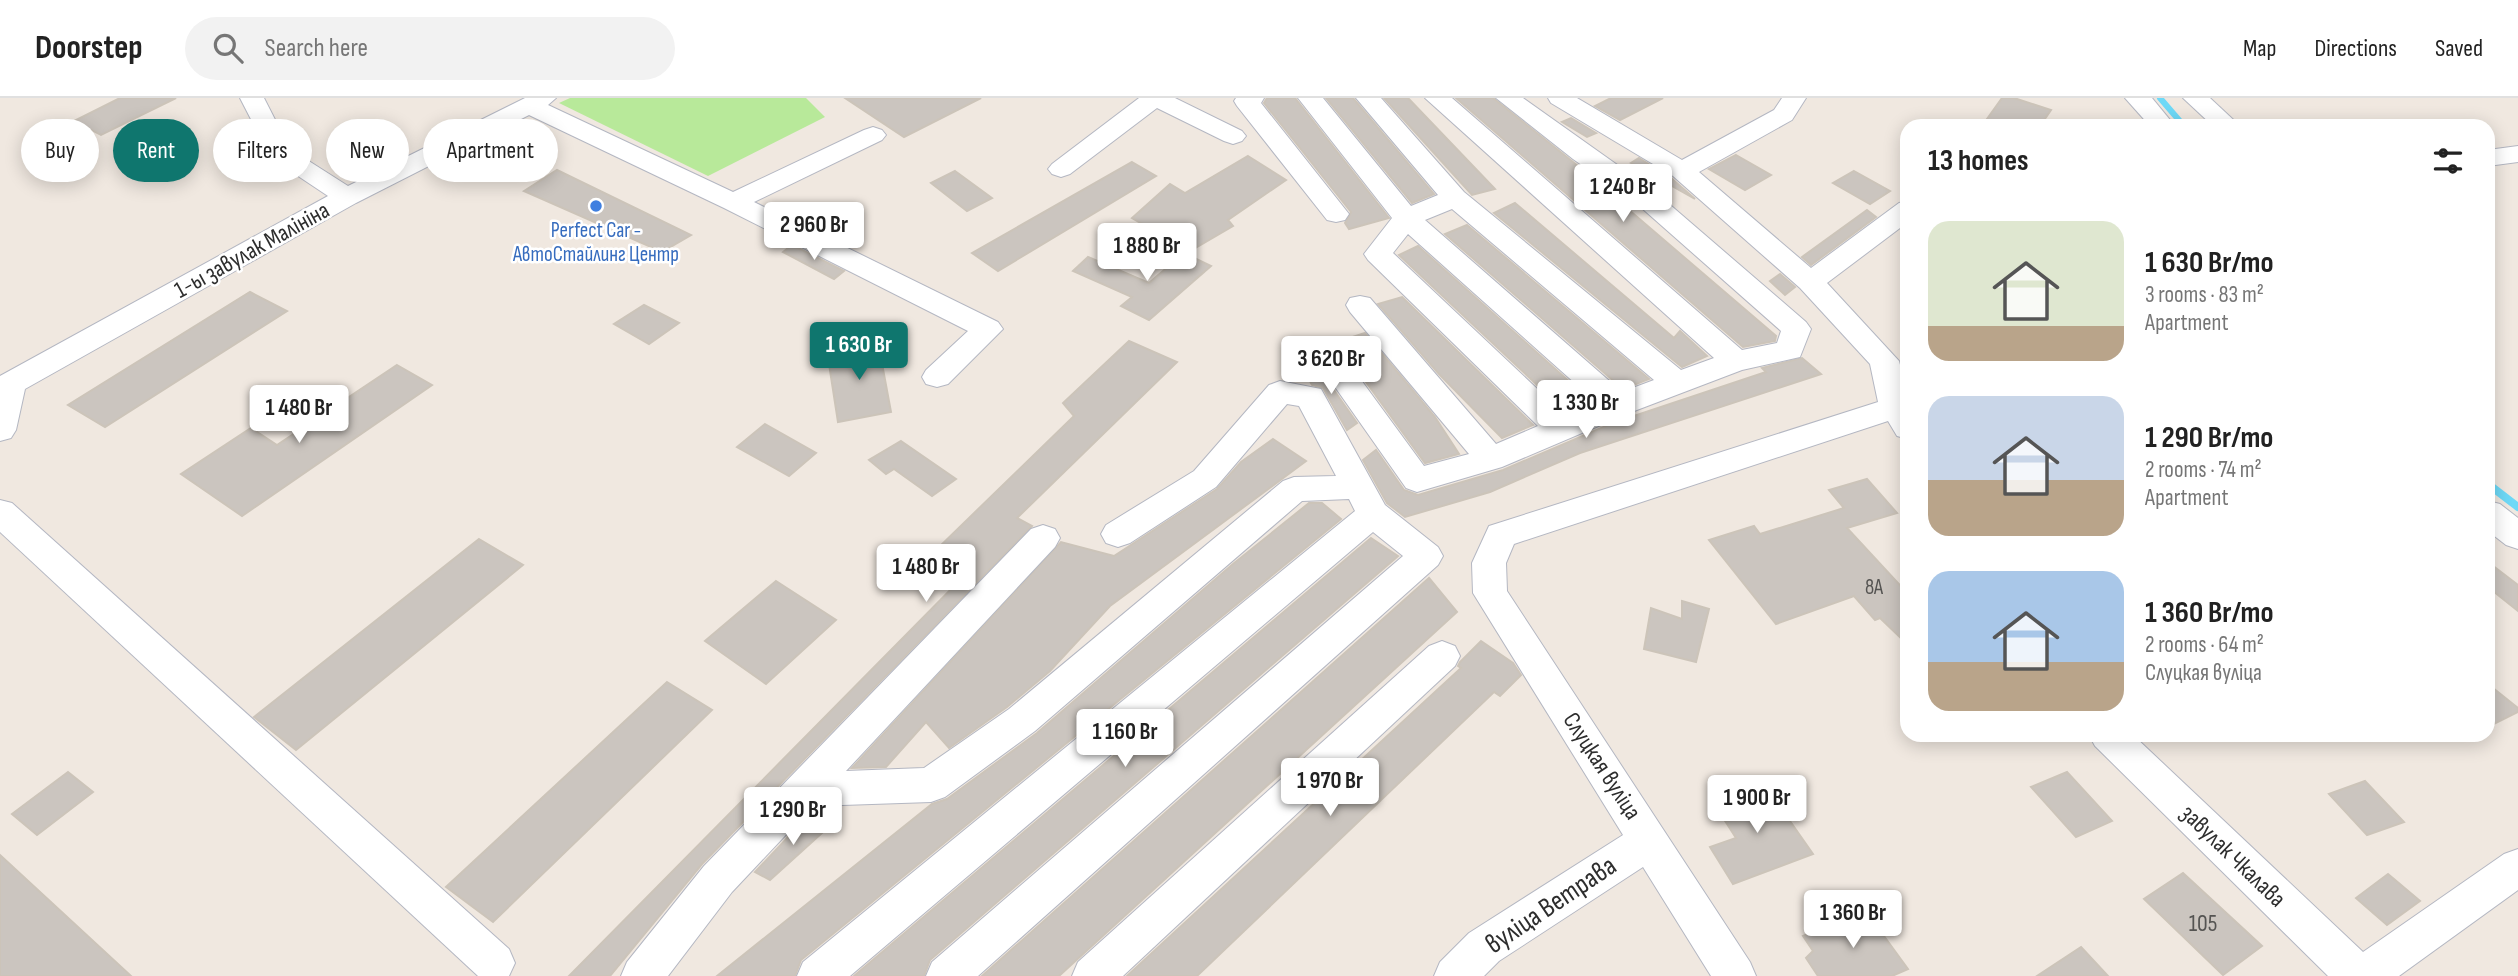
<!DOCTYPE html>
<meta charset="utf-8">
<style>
body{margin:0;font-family:"Sofia Sans Condensed",sans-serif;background:#f2f2f2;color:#222;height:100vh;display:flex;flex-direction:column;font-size:26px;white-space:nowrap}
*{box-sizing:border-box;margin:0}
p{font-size:23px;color:#767676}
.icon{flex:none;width:38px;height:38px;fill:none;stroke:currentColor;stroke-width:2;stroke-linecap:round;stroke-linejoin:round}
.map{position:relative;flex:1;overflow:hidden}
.side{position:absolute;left:1900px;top:21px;width:595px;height:623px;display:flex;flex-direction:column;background:#fff;border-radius:21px;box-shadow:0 4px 18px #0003}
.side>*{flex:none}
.guide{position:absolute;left:21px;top:21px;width:665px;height:63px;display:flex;gap:14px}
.price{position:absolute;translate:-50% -60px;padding:0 16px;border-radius:7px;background:#fff;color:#222;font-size:23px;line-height:46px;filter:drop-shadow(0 2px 4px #0008)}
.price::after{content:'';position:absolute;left:50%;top:42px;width:21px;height:16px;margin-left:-10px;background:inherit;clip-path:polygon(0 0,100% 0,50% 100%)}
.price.on{background:#0f766e;color:#fff}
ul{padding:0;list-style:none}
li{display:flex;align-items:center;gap:21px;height:175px;padding:0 28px}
li span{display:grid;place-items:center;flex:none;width:196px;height:140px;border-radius:21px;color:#555}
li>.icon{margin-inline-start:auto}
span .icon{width:84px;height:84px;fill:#fffc;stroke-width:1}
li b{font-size:30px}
h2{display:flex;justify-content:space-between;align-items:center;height:84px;padding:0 28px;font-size:30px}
.pill{padding:0 24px;border-radius:32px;background:#fff;box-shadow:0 4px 18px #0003;font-size:24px;line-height:63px}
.pill.on{background:#0f766e;color:#fff}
header{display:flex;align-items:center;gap:42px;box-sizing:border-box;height:98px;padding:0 35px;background:#fff;border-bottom:2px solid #e0e0e0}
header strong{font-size:33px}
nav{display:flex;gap:38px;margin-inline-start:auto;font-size:24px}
.search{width:490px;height:63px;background:#f2f2f2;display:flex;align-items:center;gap:18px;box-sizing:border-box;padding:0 24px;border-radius:38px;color:#767676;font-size:26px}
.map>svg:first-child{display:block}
.green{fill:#b8e99a}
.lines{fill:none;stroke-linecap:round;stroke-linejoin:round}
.stream-far1{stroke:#6ed9f7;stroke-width:6}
.stream{stroke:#6ed9f7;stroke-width:8}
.building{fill:#cbc5bf;stroke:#ccc4b9;stroke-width:2}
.minor-casing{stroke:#b4b7c2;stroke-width:2}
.minor{fill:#fff;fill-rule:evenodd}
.shop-dot{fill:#3f7fe0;stroke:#fff;stroke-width:2.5}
.labels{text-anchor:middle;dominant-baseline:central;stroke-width:5;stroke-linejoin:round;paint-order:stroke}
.far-shop-label{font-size:21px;fill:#366cbe;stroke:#fff}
.number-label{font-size:21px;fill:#555452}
.street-label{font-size:24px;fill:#2e2e2e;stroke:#fff}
.near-number-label{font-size:24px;fill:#555452}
.near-street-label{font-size:28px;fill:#2e2e2e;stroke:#fff}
</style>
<header>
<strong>Doorstep</strong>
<div class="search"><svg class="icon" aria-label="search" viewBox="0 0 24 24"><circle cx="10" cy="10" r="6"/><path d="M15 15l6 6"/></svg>Search here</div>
<nav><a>Map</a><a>Directions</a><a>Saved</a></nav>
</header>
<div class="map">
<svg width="2518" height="878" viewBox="0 0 2518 878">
<rect width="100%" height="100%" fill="#f0e8e0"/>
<polygon class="green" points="570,0 806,0 825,19 708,78 559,5"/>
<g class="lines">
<polyline class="stream-far1" points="2160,0 2184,28"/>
<polyline class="stream" points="2488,386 2518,409"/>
</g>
<g class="building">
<polygon points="120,0 176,0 101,37 74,23"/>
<polygon points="845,0 981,0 904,39"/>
<polygon points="1267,0 1295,0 1389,120 1349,131 1345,125 1351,114 1264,5"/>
<polygon points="1326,0 1353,0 1434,96 1412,105"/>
<polygon points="1384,0 1408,0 1495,91 1472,97"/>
<polygon points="1456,0 1493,0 1573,64 1776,238 1775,243 1743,249"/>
<polygon points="1611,0 1663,0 1620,22 1595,8"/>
<polygon points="2002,0 2014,0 2051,12 2040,28 1982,28"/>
<polygon points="1571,20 1596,35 1587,39 1562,24"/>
<polygon points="1736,57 1771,77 1745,92 1709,71"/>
<polygon points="1248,58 1286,82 1228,122 1233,128 1190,153 1132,120 1170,86 1185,95"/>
<polygon points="1639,60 1671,80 1695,101 1631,65"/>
<polygon points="1132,64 1156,78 998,173 972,155"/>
<polygon points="557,72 691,137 662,154 524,93"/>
<polygon points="955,73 992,100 967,113 931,85"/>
<polygon points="1854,73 1890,93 1870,106 1833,85"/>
<polygon points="1515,105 1674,240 1680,233 1707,258 1682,269 1494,115"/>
<polygon points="1867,112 1876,119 1811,167 1802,159"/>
<polygon points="1467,127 1649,281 1623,291 1445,136"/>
<polygon points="792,147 844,173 834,181 783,154"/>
<polygon points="1418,148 1591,303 1566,314 1399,157"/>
<polygon points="1184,155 1211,168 1149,222 1121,208 1132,199 1073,173 1088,159 1149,185"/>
<polygon points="1780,176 1795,189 1785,197 1770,183"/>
<polygon points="250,194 287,213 105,329 68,307"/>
<polygon points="1402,199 1533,327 1502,340 1439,276 1378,206"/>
<polygon points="644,207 679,225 649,246 614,226"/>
<polygon points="1365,235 1435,319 1459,356 1425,365 1337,244"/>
<polygon points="1129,243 1177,264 1017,420 1032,428 702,766 610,878 569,878 970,472 935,453 1074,318 1063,305"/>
<polygon points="878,244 891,314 838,324 827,253"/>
<polygon points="1802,260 1821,276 1580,355 1490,394 1405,419 1387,405 1363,362 1376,352 1404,392 1418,397 1503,372 1613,325 1766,274 1762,270"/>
<polygon points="397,267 432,287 242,418 181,376 251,330 277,347"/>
<polygon points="1317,268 1357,325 1347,332 1323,290 1312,287 1304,272"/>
<polygon points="765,326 816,355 789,378 737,349"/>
<polygon points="1273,341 1306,363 1110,508 1050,573 1007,609 949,650 926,624 886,669 852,670 1061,444 1114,458 1217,391 1241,364"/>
<polygon points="901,343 956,381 932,398 894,371 886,376 869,362"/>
<polygon points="1867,381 1897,415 1847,430 1908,496 1908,547 1880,520 1875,522 1854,498 1776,526 1709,442 1754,428 1760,436 1844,410 1829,392"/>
<polygon points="1309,405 1322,405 1341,421 801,862 795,878 717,878 932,706 947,701 1037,635 1233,466"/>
<polygon points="1371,440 1398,458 930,862 924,878 854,878"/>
<polygon points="479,441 523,467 296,652 254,619"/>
<polygon points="2488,464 2518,487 2518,513 2488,489"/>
<polygon points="1429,480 1457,514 1059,878 982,878"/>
<polygon points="776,483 836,522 766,586 705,543"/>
<polygon points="1682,503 1709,511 1696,564 1644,551 1651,510 1682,521"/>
<polygon points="1481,543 1513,565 1521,577 1500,598 1494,594 1197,878 1127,878 1461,570 1458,568 1460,564"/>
<polygon points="667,584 712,612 493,824 446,789"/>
<polygon points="2488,586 2518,610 2518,614 2488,629"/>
<polygon points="68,674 93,694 37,737 12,716"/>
<polygon points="2067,674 2112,723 2076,739 2031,689"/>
<polygon points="2365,683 2404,724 2367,737 2329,696"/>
<polygon points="1764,686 1813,756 1733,786 1710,749 1736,740 1713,704"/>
<polygon points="808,718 832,726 770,782 755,774"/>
<polygon points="0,757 131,878 0,878"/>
<polygon points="2183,775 2262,848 2223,877 2144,801"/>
<polygon points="2388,776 2420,803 2387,827 2356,800"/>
<polygon points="1865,812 1908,871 1892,878 1818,878 1806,860 1813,853 1803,838"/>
<polygon points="2081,849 2108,878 2037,878"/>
</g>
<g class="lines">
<defs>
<g id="minor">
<polygon points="240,0 264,0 290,51 348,88 525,0 556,0 548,7 733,94 864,32 873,29 882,32 886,37 882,42 754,104 998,224 1003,231 948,286 937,289 926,286 922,279 926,272 968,233 724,110 529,17 356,105 25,291 16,332 11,340 0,343 0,278 328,98 271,60"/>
<polygon points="1139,0 1175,0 1242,33 1246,38 1242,43 1233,46 1224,43 1157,10 1070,76 1061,79 1052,76 1048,71 1052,66"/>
<polygon points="1236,0 1264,0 1261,5 1349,116 1345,122 1336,124 1327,122 1237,8 1234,3"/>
<path d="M1298 0H1323L1411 108 1438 97 1356 0H1381L1464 94 1681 272 1714 260 1425 0H1452L1742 252 1777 245 1781 233 1636 105 1573 61 1496 0H1523L1654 93 1806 224 1811 231 1800 259 1742 272 1629 315 1502 369 1417 394 1406 390 1314 259 1309 252 1314 245 1324 242 1334 245 1424 368 1469 356 1350 214 1346 207 1350 200 1360 198 1370 200 1496 346 1538 328 1368 162 1364 156 1392 120ZM1452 111 1654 282 1622 294 1425 122ZM1408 136 1596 304 1565 317 1393 155Z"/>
<polygon points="1548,0 1577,0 1682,62 1774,12 1782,0 1806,0 1792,22 1699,74 1811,170 1899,105 1908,103 1908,124 1827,185 1899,263 1908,298 1908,341 1897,338 1888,323 1514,446 1506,465 1507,493 1750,864 1756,878 1711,878 1643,769 1499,863 1484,878 1434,878 1440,864 1469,835 1623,737 1473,495 1472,465 1489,428 1878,304 1870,266 1800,190 1673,78 1551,5"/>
<polygon points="2125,0 2152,0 2175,28 2150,28"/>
<polygon points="2183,0 2210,0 2240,28 2213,28"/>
<polygon points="2518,48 2518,64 2488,68 2488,52"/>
<polygon points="1280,283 1321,291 1385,407 1438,449 1443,458 1438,467 978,878 926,878 932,864 1403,458 1373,434 850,878 797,878 803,864 1355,413 1349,401 1302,403 1035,633 945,699 931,704 813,708 732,794 668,878 621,878 627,864 704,768 1031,431 1043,427 1055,431 1060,440 1055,449 846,673 924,670 1009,611 1283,383 1294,379 1336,378 1299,308 1287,306 1216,389 1130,445 1118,449 1106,445 1101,436 1106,427 1194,373 1269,287"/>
<polygon points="0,402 12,405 509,851 515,865 509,878 478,878 0,434"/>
<polygon points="2488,403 2500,406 2518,420 2518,451 2506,447 2488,433"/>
<polygon points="1442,543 1455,548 1460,558 1455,568 1123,878 1072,878 1078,864 1429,548"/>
<polygon points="2089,637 2133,637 2363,854 2504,756 2518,751 2518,792 2399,878 2328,878 2095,648"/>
</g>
</defs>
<use href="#minor" class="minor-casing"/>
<use href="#minor" class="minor"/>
</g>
<circle class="shop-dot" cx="596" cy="108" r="7"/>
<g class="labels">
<g class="far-shop-label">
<text x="596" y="132">Perfect Car -<tspan x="596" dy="24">АвтоСтайлинг Центр</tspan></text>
</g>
<g class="number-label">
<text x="1874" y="489">8А</text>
</g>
<g class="street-label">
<text transform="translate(252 152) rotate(-29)">1-ы завулак Малініна</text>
<text transform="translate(1602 668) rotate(57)">Слуцкая вуліца</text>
<text transform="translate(2233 758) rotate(44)">завулак Чкалава</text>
</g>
<g class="near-number-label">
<text x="2203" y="825">105</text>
</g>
<g class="near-street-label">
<text transform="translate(1551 807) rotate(-34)">вуліца Ветрава</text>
</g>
</g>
</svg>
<b class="price" style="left:1623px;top:126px">1 240 Br</b>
<b class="price" style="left:814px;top:164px">2 960 Br</b>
<b class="price" style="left:1147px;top:185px">1 880 Br</b>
<b class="price on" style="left:859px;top:284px">1 630 Br</b>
<b class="price" style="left:1331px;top:298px">3 620 Br</b>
<b class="price" style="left:1586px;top:342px">1 330 Br</b>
<b class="price" style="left:299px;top:347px">1 480 Br</b>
<b class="price" style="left:926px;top:506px">1 480 Br</b>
<b class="price" style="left:1125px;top:671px">1 160 Br</b>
<b class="price" style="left:1330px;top:720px">1 970 Br</b>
<b class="price" style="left:1757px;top:737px">1 900 Br</b>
<b class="price" style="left:793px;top:749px">1 290 Br</b>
<b class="price" style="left:1853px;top:852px">1 360 Br</b>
<div class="guide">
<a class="pill">Buy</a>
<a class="pill on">Rent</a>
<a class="pill">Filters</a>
<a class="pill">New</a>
<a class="pill">Apartment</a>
</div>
<section class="side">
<h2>13 homes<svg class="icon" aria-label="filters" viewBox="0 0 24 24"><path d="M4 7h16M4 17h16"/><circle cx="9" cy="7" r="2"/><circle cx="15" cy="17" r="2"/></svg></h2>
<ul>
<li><span style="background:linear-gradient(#dfe7d0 75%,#b9a48a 0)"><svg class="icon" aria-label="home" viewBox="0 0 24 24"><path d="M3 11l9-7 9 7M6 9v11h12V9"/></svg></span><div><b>1 630 Br/mo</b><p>3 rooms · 83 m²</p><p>Apartment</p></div></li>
<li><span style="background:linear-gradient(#c9d6e8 60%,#b9a48a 0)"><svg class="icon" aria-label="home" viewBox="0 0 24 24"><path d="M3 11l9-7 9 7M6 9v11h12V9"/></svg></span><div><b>1 290 Br/mo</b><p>2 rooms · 74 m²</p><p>Apartment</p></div></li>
<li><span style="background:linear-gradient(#a9c7e8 65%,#b9a48a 0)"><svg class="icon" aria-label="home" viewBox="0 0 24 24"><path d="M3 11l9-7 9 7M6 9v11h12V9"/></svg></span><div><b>1 360 Br/mo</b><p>2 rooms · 64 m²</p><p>Слуцкая вуліца</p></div></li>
</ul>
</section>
</div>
